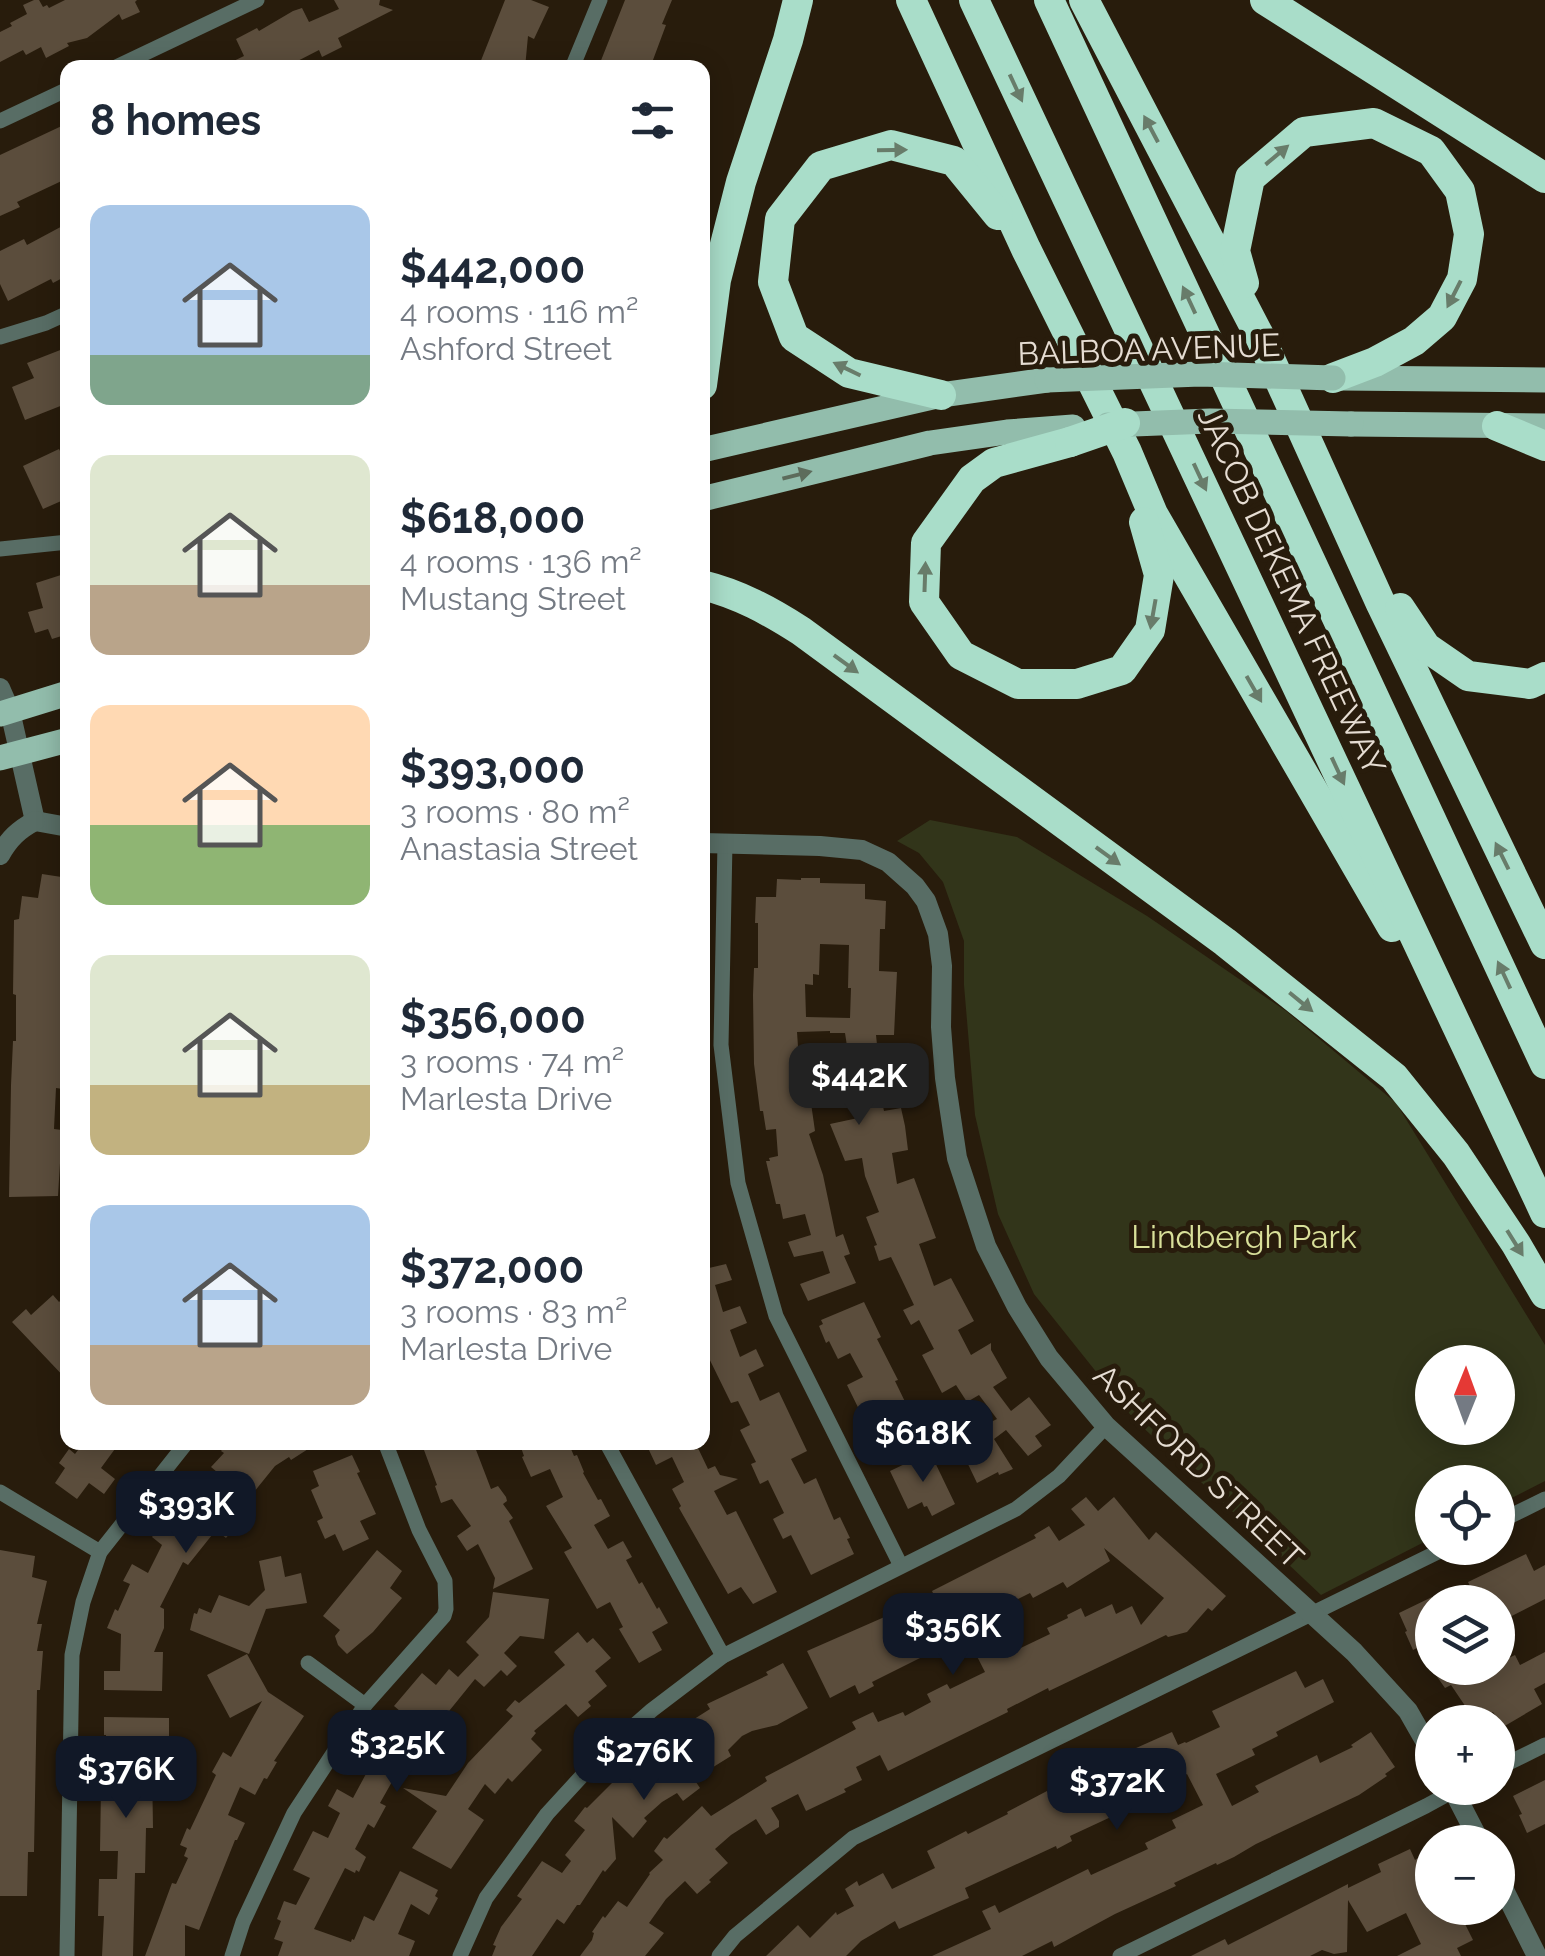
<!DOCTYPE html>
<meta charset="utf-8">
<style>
body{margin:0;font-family:Raleway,sans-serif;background:#f6f6f7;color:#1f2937;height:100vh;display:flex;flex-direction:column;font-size:38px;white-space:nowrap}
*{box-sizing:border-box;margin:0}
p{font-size:32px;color:#747a83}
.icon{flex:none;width:55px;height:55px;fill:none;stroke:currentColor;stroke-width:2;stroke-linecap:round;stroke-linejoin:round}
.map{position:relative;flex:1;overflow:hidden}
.drawer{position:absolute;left:60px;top:60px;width:650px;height:1390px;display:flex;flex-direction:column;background:#fff;border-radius:20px;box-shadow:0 5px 25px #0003}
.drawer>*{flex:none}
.needle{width:65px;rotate:1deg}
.buttons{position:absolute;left:1415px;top:1345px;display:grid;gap:20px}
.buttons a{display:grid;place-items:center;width:100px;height:100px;border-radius:50%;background:#fff;box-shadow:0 5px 25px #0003;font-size:50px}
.price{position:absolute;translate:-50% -85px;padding:0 22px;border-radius:20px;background:#111827;color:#fff;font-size:32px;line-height:65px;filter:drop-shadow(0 2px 5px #0008)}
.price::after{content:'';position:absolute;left:50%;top:60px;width:30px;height:22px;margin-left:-15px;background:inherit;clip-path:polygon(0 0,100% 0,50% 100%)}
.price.on{background:#222;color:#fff}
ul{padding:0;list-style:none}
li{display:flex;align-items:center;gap:30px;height:250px;padding:0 30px}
li span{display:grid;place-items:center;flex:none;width:280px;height:200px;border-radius:20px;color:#555}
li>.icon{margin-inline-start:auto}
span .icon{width:120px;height:120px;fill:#fffc;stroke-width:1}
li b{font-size:42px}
h2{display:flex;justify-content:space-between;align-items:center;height:120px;padding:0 30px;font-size:42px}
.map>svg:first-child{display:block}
.green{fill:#32351a;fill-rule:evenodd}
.building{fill:#5b4d3c;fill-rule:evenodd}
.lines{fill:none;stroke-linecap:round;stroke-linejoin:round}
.minor{stroke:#586d65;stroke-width:15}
.tertiary{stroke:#586d65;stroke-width:20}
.primary{stroke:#92bdac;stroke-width:25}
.motorway{stroke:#a9ddc9;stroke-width:30}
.primary-bridge{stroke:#92bdac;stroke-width:25}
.motorway-bridge{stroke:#a9ddc9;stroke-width:30}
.oneway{fill:#687c6a}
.oneway2{fill:#5d6c5c}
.labels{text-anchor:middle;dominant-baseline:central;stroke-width:10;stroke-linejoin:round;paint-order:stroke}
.street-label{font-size:32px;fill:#e6ddd3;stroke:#281c0c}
.park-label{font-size:32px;fill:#d9e09a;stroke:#281c0c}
</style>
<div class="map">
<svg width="1545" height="1956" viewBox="0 0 1545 1956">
<rect width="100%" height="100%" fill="#281c0c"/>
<path class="green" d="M930 820 1017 837 1147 916 1286 1011 1396 1103 1545 1345V1481L1498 1505V1482H1432V1538L1321 1595 1133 1418 1034 1294 998 1214 975 1115 964 985V941L943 882 919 853 897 841ZM1432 1362H1498V1428H1432Z"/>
<g class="building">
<polygon points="34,0 39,0 43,7 47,5 49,8 65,0 137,0 135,2 140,12 122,20 119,14 87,38 67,43 69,46 46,58 41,47 26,55 23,50 0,62 0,32 12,26 10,23 27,14 23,5"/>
<polygon points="334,0 380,0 379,5 393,10 338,38 342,47 322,57 319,50 284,68 219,68 244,56 236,39 257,28 259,31 293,11 302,8 309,22 339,9"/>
<polygon points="505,0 531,0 549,7 534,39 528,36 525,68 478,68"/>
<polygon points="625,0 672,0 662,24 666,25 650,68 598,68"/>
<polygon points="68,123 68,178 17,202 20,207 0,216 0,155"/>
<polygon points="68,223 68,275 53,283 51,279 8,301 0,284 0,251 24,239 27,245"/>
<polygon points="68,347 68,403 25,420 12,387 34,378 27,363"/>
<polygon points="59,449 68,466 68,498 43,509 23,466"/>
<polygon points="61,575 68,595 68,634 52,639 48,629 35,633 28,612 43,608 36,583"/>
<polygon points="42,874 68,878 64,1041 68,1041 67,1061 63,1061 63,1089 56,1088 54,1129 62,1130 58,1196 9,1197 11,1085 13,1041 16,1041 16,995 13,994 14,920 19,919 22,896 38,898"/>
<path d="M801 878H820V883L865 884V899L886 901 885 929H880L879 971 897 972 894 1035H876L879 1064 897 1063 899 1081 878 1083 884 1111 901 1108 905 1126 908 1150 892 1153 897 1184 914 1178 936 1238 919 1244 934 1286 951 1278 974 1321 958 1330 971 1355 991 1343V1350L1007 1378 993 1387 1011 1411 1029 1397 1051 1425 1035 1436 1042 1446 1028 1456 1006 1430 994 1439 1013 1469 999 1475 998 1472 977 1483 956 1439 997 1419 979 1395 967 1402 956 1385 942 1393 922 1355 934 1349 919 1320 911 1325 903 1310 914 1305 891 1257 879 1261 874 1246 877 1245 866 1217 879 1212 865 1176 862 1158 845 1161 830 1124 858 1118 845 1033H830V1031L797 1032 799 1061H805L815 1131 809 1134 823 1175 836 1237 843 1234 850 1254 844 1256 856 1283 808 1301 800 1284 830 1273 823 1251 794 1257 788 1242 811 1235 805 1214 783 1219 780 1204H776L766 1161H770L769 1158 778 1156 776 1129 766 1130 763 1111H760L754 1064 753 995 754 968H758V923H755L756 897H776L777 879 801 880ZM820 944 849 945 848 988H851L850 1018 806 1017 805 984 813 985V974L819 975Z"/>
<polygon points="702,1257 706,1257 709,1268 726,1264 732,1280 715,1285 723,1312 740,1306 747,1323 730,1330 740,1357 756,1349 764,1366 748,1374 760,1401 779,1392 807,1451 791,1459 804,1484 816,1478 834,1520 840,1517 850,1538 847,1539 854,1554 811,1575 791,1535 783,1539 773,1519 784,1513 768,1480 760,1484 751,1464 756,1462 740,1430 750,1425 738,1401 731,1403 702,1344"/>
<polygon points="68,1294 68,1381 12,1322 26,1309 31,1315 53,1295 59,1302"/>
<polygon points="864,1302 881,1337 877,1339 898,1380 895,1381 909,1410 922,1403 931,1424 881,1454 847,1385 863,1377 850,1353 838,1359 829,1341 826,1343 819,1326 823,1324 821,1320"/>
<polygon points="84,1442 120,1442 101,1468 115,1479 104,1494 89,1483 77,1499 55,1483 65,1468 59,1463 69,1449 75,1454"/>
<polygon points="228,1442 319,1442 291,1460 289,1457 275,1466 233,1518 238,1523 226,1538 216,1530 188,1565 183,1562 160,1607 164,1609 164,1628 154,1652 163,1652 162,1691 104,1690 104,1671 120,1671 121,1634 107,1628 115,1609 118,1611 130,1584 123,1581 132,1564 148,1573 162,1545 152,1537 192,1487 201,1494 217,1472 211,1467 224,1453 221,1451"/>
<polygon points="421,1442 473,1442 491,1489 498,1486 506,1497 507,1501 503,1504 513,1518 509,1521 533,1569 493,1589 495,1578 478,1544 467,1551 457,1536 471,1526 452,1499 441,1503 435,1486 437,1485"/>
<polygon points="519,1442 568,1442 574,1456 577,1455 584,1472 583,1473 598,1500 601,1499 610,1516 594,1525 608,1549 623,1541 632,1557 626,1560 639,1584 642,1582 657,1609 659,1607 668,1623 652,1632 662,1650 639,1663 619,1629 623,1627 610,1602 597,1609 564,1552 572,1548 546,1506 563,1497 550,1469 531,1477 522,1457 524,1456"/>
<polygon points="659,1442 704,1442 697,1446 708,1469 715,1466 720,1475 738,1479 714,1491 727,1515 736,1511 777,1592 753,1604 741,1587 728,1594 679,1508 681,1506 672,1489 684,1482 672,1457 656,1465 648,1448"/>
<polygon points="930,1452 955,1504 932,1516 927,1506 924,1507 922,1502 908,1509 890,1471"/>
<polygon points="352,1455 360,1472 357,1473 376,1514 360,1521 369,1539 343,1551 335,1534 325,1539 317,1521 323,1518 311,1490 319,1486 313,1471"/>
<path d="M1086 1497 1098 1511 1114 1497 1149 1540 1156 1532 1226 1596 1212 1611 1208 1608 1187 1632 1168 1637 1166 1635 1049 1691 1048 1688 1007 1709 1008 1712 888 1771 880 1755 856 1767 862 1780 844 1789 846 1792 806 1811 798 1794 771 1808 779 1821V1827L766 1835 756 1819 731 1835 715 1849 728 1863 709 1880 711 1882 697 1894 685 1881 666 1899 649 1923 664 1933 645 1956H580L592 1940 594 1933 592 1932 603 1916 605 1918 618 1901 627 1907 650 1874 649 1873 663 1860 654 1851 664 1837 667 1839 702 1806 711 1816 767 1781 765 1777 856 1729 852 1722 873 1712 878 1722 903 1712 905 1716 931 1702 927 1694 947 1684 950 1689 985 1672 965 1633 957 1637 956 1634 928 1647 930 1653 872 1682 874 1686 859 1694 855 1685 830 1698 807 1651 889 1615 891 1618 909 1609 914 1620 940 1607 932 1591 1036 1538 1034 1535 1049 1526 1059 1541 1085 1525 1071 1509ZM1104 1548 1164 1598 1141 1625 1132 1606 1116 1614 1112 1604 1085 1617 1081 1608 1067 1615 1068 1618 1047 1628 1050 1634 1006 1655 992 1627 996 1626 990 1613 1030 1593 1033 1598 1063 1582 1067 1588 1110 1561Z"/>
<polygon points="0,1550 35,1556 32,1577 47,1581 37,1624 42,1624 37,1651 43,1651 40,1690 37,1690 34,1852 28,1852 27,1896 0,1896"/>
<polygon points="377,1550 402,1571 390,1588 402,1598 373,1632 347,1654 338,1645 335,1636 340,1630 323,1616"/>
<polygon points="1526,1554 1534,1571 1545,1565 1545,1599 1498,1623 1498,1602 1478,1602 1468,1582"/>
<polygon points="281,1556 285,1577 301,1573 307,1603 266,1609 249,1654 190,1630 194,1613 197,1614 199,1608 211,1613 219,1595 249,1606 265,1590 259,1561"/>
<polygon points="493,1592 549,1599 544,1639 520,1636 504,1653 517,1666 507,1676 501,1670 484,1687 475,1679 441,1721 450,1728 430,1752 424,1758 422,1756 405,1779 397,1773 380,1803 386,1806 374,1828 368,1824 355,1849 366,1857 359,1872 356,1870 355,1873 345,1868 314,1929 351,1942 352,1939 354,1940 364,1916 374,1921 400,1871 438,1890 435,1896 438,1898 429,1915 411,1904 398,1934 415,1941 409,1956 278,1956 283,1942 274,1939 281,1921 277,1919 284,1901 296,1905 310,1878 293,1870 313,1831 328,1838 340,1813 328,1806 337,1789 353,1798 367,1772 353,1762 365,1747 367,1749 379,1733 387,1739 406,1716 394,1706 422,1673 436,1685 449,1669 458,1677 479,1655 466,1642 489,1617"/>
<polygon points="1432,1597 1432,1668 1498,1668 1498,1663 1515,1655 1520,1665 1545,1652 1545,1683 1534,1689 1542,1704 1503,1727 1493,1712 1476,1722 1451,1685 1445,1688 1417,1648 1413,1650 1405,1632 1407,1631 1399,1613"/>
<polygon points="578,1632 587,1643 593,1638 611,1658 595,1671 607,1686 588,1702 591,1706 578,1717 566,1704 534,1731 536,1733 531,1739 542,1750 512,1782 508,1778 495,1794 485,1784 468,1809 484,1820 451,1869 412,1848 437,1811 403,1788 446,1796 468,1763 513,1716 506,1710 515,1700 519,1703 565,1665 554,1652"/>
<polygon points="247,1654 268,1692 304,1716 274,1761 277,1762 267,1779 264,1778 255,1795 240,1787 228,1815 245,1823 237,1840 235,1840 199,1930 185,1925 185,1956 145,1956 172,1883 176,1884 188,1858 184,1856 187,1848 180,1845 187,1828 190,1830 216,1775 212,1772 223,1752 231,1757 262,1701 230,1718 207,1675"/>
<polygon points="783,1663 808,1708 777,1725 752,1731 742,1736 728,1750 731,1756 694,1779 700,1788 683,1801 677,1793 662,1802 644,1818 647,1821 633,1838 612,1817 616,1859 605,1872 603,1870 580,1905 577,1905 564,1924 557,1919 532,1956 492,1956 496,1946 493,1945 501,1927 522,1899 517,1896 542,1861 562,1873 571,1861 565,1855 585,1830 574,1821 585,1807 587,1808 630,1765 648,1751 647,1749 710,1709 707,1704 768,1675 766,1672"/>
<polygon points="1296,1671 1305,1688 1323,1679 1334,1702 1276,1732 1278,1736 1252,1749 1255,1755 1216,1774 1232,1806 1259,1792 1255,1786 1317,1755 1320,1763 1353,1747 1351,1745 1371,1732 1395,1767 1385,1774 1387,1776 1359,1795 1256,1844 1234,1857 1217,1865 1216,1863 1174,1883 1176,1886 1115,1914 1054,1947 1052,1941 1022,1956 932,1956 991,1929 982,1911 995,1905 999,1913 1088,1869 1091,1875 1148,1849 1145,1843 1176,1828 1172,1820 1203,1805 1187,1774 1155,1789 1152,1782 1113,1801 1117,1810 1113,1816 1070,1836 1072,1841 1057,1849 1056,1846 965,1888 969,1898 957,1903 899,1929 895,1921 861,1941 846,1956 766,1956 798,1925 810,1938 836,1912 837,1915 854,1906 845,1889 857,1881 859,1886 883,1873 892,1889 935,1868 927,1851 966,1831 968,1834 1008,1814 1007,1812 1047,1791 1055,1808 1080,1795 1073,1781 1091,1773 1089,1769 1172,1732 1178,1745 1185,1742 1186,1743 1220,1727 1212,1711"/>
<polygon points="104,1717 169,1718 169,1736 158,1736 157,1765 152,1765 153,1828 146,1828 145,1873 135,1873 133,1956 102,1956 104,1916 98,1916 99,1879 117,1879 118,1851 100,1851 101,1787 105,1787 106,1735 104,1735"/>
<polygon points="1545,1780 1545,1824 1527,1833 1519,1815 1522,1814 1513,1796"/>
<polygon points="1410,1849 1415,1860 1418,1858 1421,1864 1432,1859 1432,1908 1457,1908 1473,1940 1457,1948 1461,1956 1397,1956 1421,1944 1406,1913 1367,1932 1348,1900 1347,1952 1334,1954 1322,1950 1310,1956 1191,1956 1225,1939 1228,1945 1348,1884 1348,1888 1381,1872 1378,1864"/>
</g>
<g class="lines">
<g class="minor">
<polyline points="114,68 257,0"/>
<polyline points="572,68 600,0"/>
<polyline points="0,121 68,89"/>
<polyline points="0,337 46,323 68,313"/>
<polyline points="0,549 68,542"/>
<polyline points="725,843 721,1045 738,1183 776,1316 901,1566"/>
<polyline points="606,1442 723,1656"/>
<polyline points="0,1492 100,1552"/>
<polyline points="1498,1522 1545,1499"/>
<polyline points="308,1663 365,1705"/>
<polyline points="1498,1768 1545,1745"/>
<polyline points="67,1956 72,1655 83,1602 100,1552 187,1442"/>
<polyline points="232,1956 243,1922 294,1813 365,1705 444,1616 446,1609 445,1581 419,1530 385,1442"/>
<polyline points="460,1956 486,1898 547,1814 603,1753 652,1710 723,1656 1016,1509 1059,1476 1106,1426"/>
<polyline points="719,1956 735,1936 853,1838 1446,1548"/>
<polyline points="1120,1956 1426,1806 1459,1788"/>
</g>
<g class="tertiary">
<polyline points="0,688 10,711 35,821"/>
<polyline points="35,821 68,827"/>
<polyline points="702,843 820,846 862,850 888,862 915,886 926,901 938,934 942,966 941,1027 945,1078 957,1158 986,1246 1017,1307 1049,1358 1106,1426 1354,1652 1408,1711 1432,1753"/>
<path d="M0 855C9 839 18 830 35 821"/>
<polyline points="1452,1788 1480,1842"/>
<polyline points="1498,1878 1537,1956"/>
</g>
<g class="primary">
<polyline points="1340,378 1545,380"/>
<polyline points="1351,424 1545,426"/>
<polyline points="702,450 941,395 1047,380"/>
<polyline points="702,499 930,443 1007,432 1073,427"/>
<polyline points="0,714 68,693"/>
<polyline points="0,758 68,740"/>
</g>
<g class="motorway">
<polyline points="911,0 1026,249 1127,452 1153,514 1392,927"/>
<polyline points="974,0 1545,1213"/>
<polyline points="1049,0 1545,1064"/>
<polyline points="1084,0 1261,339 1381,604 1545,944"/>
<polyline points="1265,0 1545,178"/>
<polyline points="1244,283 1235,251 1250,178 1304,132 1374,123 1431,151 1460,191 1469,234 1462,279 1442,317 1414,341 1375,362 1333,378"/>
<polyline points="702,385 716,280 741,182 788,40 798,0"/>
<polyline points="941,395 849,373 794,337 773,282 780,219 821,166 891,145 954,161 998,215"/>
<polyline points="1497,426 1545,446"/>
<polyline points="1070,442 994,463 972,479 926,543 924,602 961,655 1018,684 1077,684 1122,670 1150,630 1159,575 1144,522"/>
<path d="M702 585C739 594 770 611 801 631L1225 942 1394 1077 1456 1154 1516 1244 1545 1294"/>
<polyline points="1400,608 1426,647 1468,676 1530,684 1545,677"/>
</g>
<g class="primary-bridge">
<polyline points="1047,380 1200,374 1333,378"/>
<polyline points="1108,425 1210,421 1351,424"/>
</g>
<polyline class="motorway-bridge" points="1070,442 1125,423"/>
</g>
<defs><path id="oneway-solid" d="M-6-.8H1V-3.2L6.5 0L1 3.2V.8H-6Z" transform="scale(2.5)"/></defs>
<g class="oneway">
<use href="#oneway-solid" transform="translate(1016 88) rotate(65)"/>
<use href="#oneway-solid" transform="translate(1151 129) rotate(-118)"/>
<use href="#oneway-solid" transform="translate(892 150) rotate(-1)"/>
<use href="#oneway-solid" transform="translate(1277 155) rotate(-40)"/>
<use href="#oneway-solid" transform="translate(1454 294) rotate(117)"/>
<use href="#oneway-solid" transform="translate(1189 300) rotate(-115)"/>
<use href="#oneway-solid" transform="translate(847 369) rotate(-154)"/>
<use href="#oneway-solid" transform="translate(1200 477) rotate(65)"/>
<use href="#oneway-solid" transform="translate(925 577) rotate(-88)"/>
<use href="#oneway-solid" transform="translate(1153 614) rotate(100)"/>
<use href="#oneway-solid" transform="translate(846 664) rotate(36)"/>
<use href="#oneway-solid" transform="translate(1254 689) rotate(60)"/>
<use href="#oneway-solid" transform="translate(1338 771) rotate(65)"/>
<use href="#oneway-solid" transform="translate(1108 856) rotate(36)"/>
<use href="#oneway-solid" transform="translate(1502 856) rotate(-116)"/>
<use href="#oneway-solid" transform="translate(1504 975) rotate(-115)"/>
<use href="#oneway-solid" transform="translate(1301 1002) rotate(39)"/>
<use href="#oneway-solid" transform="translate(1515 1243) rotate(58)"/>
</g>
<use class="oneway2" href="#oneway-solid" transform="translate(797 475) rotate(-14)"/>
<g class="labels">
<g class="street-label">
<text transform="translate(1149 349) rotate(-2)">BALBOA AVENUE</text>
<text transform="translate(1292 591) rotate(65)">JACOB DEKEMA FREEWAY</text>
<text transform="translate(1199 1466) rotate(44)">ASHFORD STREET</text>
</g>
<g class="park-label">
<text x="1244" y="1236">Lindbergh Park</text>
</g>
</g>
</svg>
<div class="buttons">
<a><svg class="needle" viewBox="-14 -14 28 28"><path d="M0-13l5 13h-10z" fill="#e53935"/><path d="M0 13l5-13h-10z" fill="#747a83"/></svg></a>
<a><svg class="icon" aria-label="locate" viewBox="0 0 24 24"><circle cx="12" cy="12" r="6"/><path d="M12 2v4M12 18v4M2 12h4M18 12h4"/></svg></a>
<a><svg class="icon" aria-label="layers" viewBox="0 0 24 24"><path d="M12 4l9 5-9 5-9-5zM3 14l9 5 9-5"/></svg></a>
<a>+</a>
<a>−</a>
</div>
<b class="price on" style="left:859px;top:1128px">$442K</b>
<b class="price" style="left:923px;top:1485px">$618K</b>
<b class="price" style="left:186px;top:1556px">$393K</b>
<b class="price" style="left:953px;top:1678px">$356K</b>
<b class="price" style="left:397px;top:1795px">$325K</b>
<b class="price" style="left:644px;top:1803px">$276K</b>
<b class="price" style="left:126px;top:1821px">$376K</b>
<b class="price" style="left:1117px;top:1833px">$372K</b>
<section class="drawer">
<h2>8 homes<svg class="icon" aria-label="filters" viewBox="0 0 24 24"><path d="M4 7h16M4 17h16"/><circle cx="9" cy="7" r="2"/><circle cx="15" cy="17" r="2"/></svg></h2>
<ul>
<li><span style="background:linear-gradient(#a9c7e8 75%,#7fa58c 0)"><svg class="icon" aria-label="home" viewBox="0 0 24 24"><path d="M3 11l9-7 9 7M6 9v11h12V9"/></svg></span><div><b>$442,000</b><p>4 rooms · 116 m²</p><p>Ashford Street</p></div></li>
<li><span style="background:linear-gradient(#dfe7d0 65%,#b9a48a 0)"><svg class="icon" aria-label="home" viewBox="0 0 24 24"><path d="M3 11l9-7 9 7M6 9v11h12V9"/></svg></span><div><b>$618,000</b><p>4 rooms · 136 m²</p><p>Mustang Street</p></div></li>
<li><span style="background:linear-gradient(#ffd9b3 60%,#8fb573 0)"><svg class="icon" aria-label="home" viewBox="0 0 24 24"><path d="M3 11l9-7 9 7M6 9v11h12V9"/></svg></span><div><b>$393,000</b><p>3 rooms · 80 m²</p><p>Anastasia Street</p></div></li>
<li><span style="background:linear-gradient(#dfe7d0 65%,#c2b280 0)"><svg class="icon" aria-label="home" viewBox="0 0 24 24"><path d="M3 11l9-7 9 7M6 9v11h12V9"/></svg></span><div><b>$356,000</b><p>3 rooms · 74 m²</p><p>Marlesta Drive</p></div></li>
<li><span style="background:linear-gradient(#a9c7e8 70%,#b9a48a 0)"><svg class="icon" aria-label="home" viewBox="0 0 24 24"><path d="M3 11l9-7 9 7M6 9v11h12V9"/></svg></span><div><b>$372,000</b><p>3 rooms · 83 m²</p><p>Marlesta Drive</p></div></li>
</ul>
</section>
</div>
